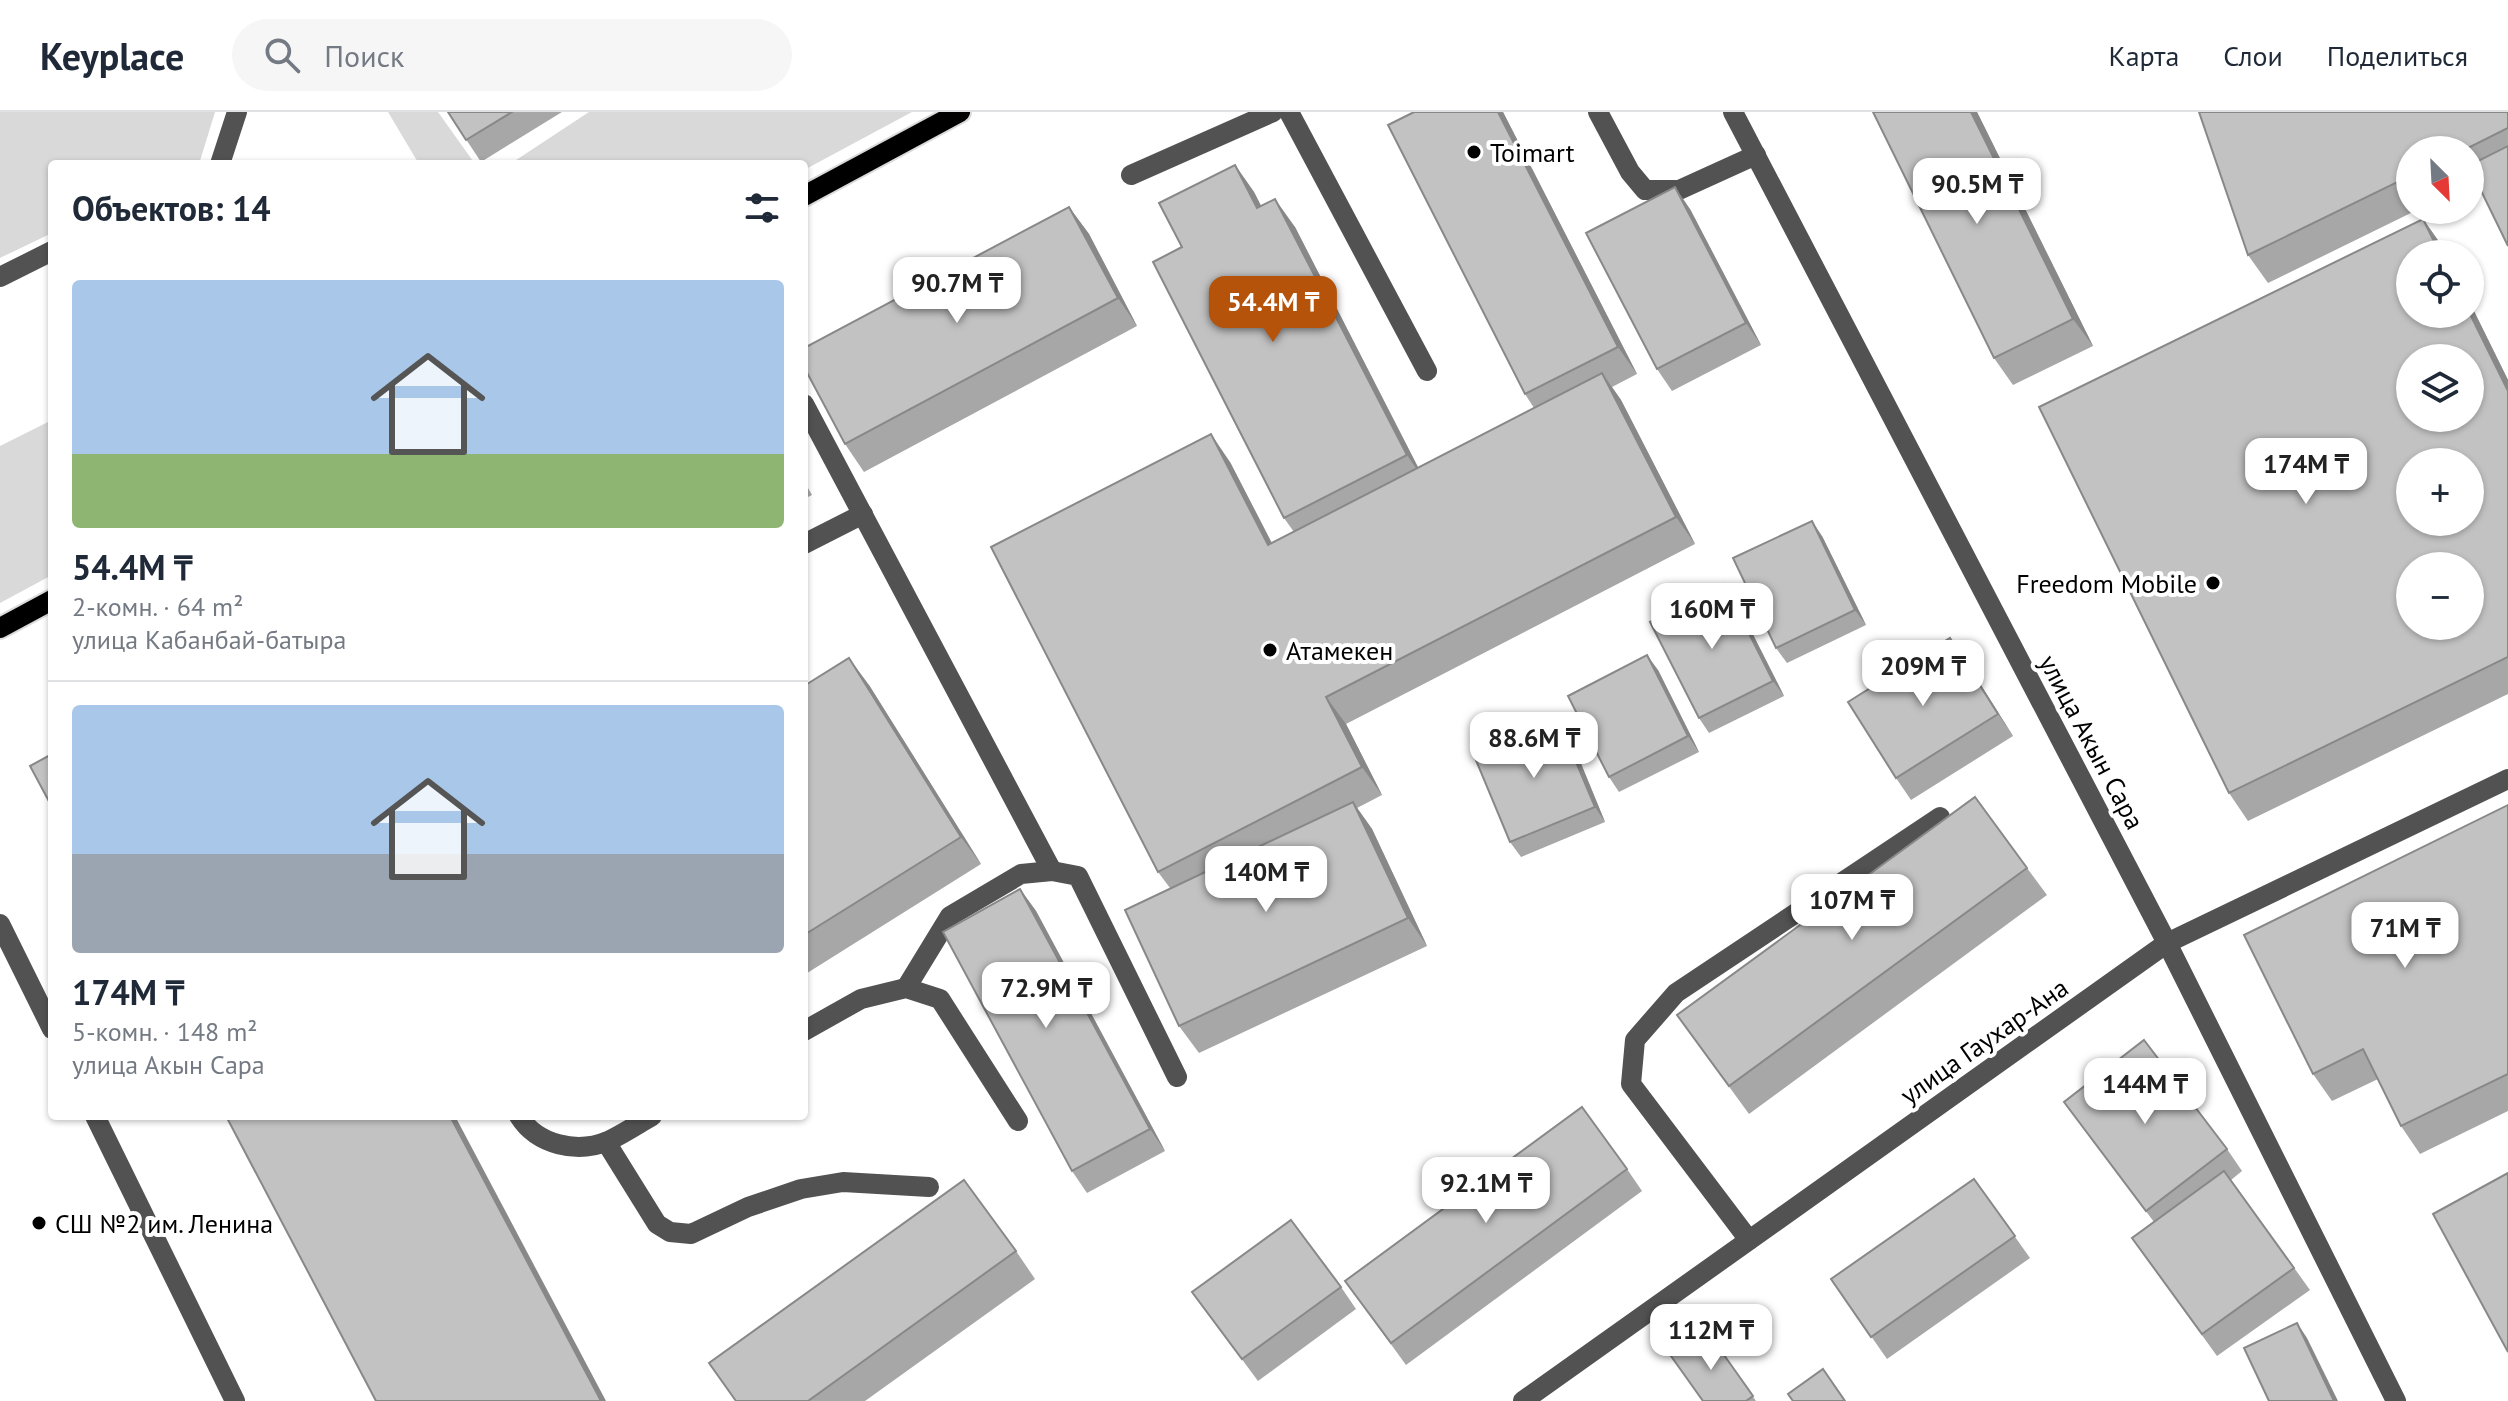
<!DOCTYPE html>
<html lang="ru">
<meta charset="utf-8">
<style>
body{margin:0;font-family:"PT Sans",sans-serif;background:#f6f6f7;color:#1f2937;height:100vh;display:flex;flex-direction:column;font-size:30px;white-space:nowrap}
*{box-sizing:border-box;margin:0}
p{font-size:26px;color:#747a83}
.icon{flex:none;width:44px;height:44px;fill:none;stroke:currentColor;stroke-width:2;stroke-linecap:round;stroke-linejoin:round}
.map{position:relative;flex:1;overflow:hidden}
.sheet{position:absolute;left:48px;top:48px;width:760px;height:960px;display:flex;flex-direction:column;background:#fff;border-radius:8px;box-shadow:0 2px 6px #0004}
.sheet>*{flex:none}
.needle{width:52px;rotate:156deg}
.tools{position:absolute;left:2396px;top:24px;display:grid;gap:16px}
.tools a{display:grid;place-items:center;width:88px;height:88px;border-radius:50%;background:#fff;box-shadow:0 2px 6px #0004;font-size:40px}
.price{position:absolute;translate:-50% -68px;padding:0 18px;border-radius:16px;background:#fff;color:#222;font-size:26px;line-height:52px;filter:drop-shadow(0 2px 4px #0008)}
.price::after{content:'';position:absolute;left:50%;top:48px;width:24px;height:18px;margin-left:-12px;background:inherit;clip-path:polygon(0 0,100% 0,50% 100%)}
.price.active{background:#b45309;color:#fff}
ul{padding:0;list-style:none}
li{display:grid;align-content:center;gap:16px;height:424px;padding:0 24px}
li+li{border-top:2px solid #e0e1e3}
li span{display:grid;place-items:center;height:248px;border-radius:8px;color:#555}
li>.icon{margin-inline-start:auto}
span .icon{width:144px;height:144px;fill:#fffc;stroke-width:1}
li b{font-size:34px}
h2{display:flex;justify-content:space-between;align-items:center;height:96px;padding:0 24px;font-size:34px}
header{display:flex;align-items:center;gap:48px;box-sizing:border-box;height:112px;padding:0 40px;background:#fff;border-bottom:2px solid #e0e1e3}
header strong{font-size:38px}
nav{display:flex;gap:44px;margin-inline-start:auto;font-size:28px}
.search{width:560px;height:72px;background:#f6f6f7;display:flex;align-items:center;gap:20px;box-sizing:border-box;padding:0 28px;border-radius:44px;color:#747a83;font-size:30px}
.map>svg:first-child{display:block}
.green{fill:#d9d9d9}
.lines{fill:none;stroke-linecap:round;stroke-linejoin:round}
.major-casing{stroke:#dbdbdb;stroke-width:24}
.minor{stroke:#525252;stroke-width:20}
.major{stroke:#000;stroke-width:20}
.wall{fill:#a7a7a7;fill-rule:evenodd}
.shaded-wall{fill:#888}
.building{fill:#c2c2c2;stroke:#888;stroke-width:2;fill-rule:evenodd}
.poi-dot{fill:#000;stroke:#fff;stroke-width:3}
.labels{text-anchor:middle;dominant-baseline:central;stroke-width:8;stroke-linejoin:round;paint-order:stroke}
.poi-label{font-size:26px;fill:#000;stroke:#fff;text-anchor:start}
.street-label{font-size:26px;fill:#000;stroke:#fff}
</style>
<header>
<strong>Keyplace</strong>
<div class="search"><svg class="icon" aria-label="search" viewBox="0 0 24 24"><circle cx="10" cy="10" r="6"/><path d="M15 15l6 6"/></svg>Поиск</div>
<nav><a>Карта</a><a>Слои</a><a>Поделиться</a></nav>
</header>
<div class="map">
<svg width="2508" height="1289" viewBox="0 0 2508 1289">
<rect width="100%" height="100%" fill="#fff"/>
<g class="green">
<polygon points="0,0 215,0 199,52 52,52 52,121 0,146"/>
<polygon points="388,0 438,0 475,52 419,52"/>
<polygon points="589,0 912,0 804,58 804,52 510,52"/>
<polygon points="52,308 52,463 0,491 0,334"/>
</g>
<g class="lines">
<defs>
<g id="major">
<polyline points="804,84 960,0"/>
<polyline points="0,516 52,488"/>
</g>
</defs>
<use href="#major" class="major-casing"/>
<g class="minor">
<polyline points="1289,0 1427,259"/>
<polyline points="1598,0 1630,60 1645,78 1679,78 1756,43"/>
<polyline points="1733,0 2167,831 2396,1289"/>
<polyline points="220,52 237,0"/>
<polyline points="1131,63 1273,0"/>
<polyline points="0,165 52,139"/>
<polyline points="804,292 1052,759"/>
<polyline points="804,432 863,402"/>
<polyline points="0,812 52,917"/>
<polyline points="906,876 950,804 1021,762 1052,759 1078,764 1177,965"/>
<polyline points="804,919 861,887 906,876 940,887 1018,1009"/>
<polyline points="95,1004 235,1289"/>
<path d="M519 1004C537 1033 577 1042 608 1029 623 1022 638 1012 652 1004"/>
<polyline points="606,1030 657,1112 670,1120 691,1122 748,1095 801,1077 843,1070 929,1075"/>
<polyline points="1749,1128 1631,972 1635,928 1676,881 1940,705"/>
<polyline points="1523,1289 2167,831 2508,667"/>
</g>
<use href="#major" class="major"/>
</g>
<g class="wall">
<polygon points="448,0 562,0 481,50"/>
<polygon points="1503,0 1637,262 1612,275 1621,288 1695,432 1346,612 1382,683 1357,696 1372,717 1427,834 1199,941 1179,914 1170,776 1158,760 1230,350 1272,431 1294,420 1284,406 1182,135 1235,53 1254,80 1261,94 1295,115 1418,355 1534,296 1525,282"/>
<polygon points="1873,0 1977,0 2093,234 2013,273 1994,246"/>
<polygon points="2199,0 2508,0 2508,134 2476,69 2470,72 2470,38 2410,38 2410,98 2417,98 2268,171 2248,143"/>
<polygon points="1069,95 1089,122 1137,214 864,360 845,332"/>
<polygon points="1690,97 1761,233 1672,279 1657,257"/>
<path d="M2423 107 2442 134 2446 142H2410V202H2470V191L2508 268V582L2248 709 2229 681 2039 295ZM2410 246H2470V306H2410ZM2410 350H2470V410H2410ZM2410 454H2470V514H2410Z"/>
<polygon points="804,369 812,383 804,387"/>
<polygon points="1822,424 1866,513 1787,551 1776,536"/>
<polygon points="1735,487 1784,584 1709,621 1699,606"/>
<polygon points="1950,526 1965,548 2013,624 1911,688 1896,666"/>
<polygon points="1658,558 1699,640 1619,680 1609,665"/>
<polygon points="869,573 981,752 804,863 804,574"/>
<polygon points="1568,620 1605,710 1521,745 1510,730"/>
<polygon points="2508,693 2508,999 2420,1042 2401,1014 2378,967 2332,989 2313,962"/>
<polygon points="2027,756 2047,783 1749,1002 1677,903"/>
<polygon points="1020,777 1036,799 1165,1039 1087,1081 1072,1059"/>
<polygon points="2064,990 2227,1037 2242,1059 2231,1068 2310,1178 2217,1244 2132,1126 2154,1110"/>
<polygon points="1627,1057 1642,1079 1406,1253 1361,1191"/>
<polygon points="1974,1067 2030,1146 1887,1247 1831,1167"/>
<polygon points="1016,1139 1035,1167 865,1289 736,1289"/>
<polygon points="1341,1175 1356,1197 1258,1269 1192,1180"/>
<polygon points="1707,1219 1756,1289 1703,1289"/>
</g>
<g class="shaded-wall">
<polygon points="1498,0 1503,0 1637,262 1618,235"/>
<polygon points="1971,0 1977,0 2093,234 2073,207"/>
<polygon points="1235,53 1254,80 1276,123 1257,96"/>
<polygon points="1675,75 1690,97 1761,233 1746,211"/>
<polygon points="1275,87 1295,115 1426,371 1407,343"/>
<polygon points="1069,95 1089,122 1137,214 1118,186"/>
<polygon points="2423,107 2442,134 2446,142 2440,142"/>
<polygon points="2470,191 2508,268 2508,279 2470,202"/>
<polygon points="1602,261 1621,288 1695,432 1676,405"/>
<polygon points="1211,322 1230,350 1287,461 1268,433"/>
<polygon points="1812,409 1822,424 1866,513 1855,498"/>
<polygon points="1724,472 1735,487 1784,584 1773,569"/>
<polygon points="1950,526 1965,548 2013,624 1998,602"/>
<polygon points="1647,543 1658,558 1699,640 1688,624"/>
<polygon points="849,546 869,573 981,752 961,725"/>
<polygon points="1326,585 1346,612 1382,683 1362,655"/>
<polygon points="1557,605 1568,620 1605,710 1595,695"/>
<polygon points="1353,690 1372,717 1427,834 1408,806"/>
<polygon points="1020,777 1036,799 1165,1039 1150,1017"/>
<polygon points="450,1004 455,1004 606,1289 601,1289"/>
<polygon points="2297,1211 2307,1226 2338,1289 2334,1289"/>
</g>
<g class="building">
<polygon points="448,0 512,0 466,28"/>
<polygon points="1414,0 1498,0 1618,235 1525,282 1388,13"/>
<polygon points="1873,0 1971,0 2073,207 1994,246"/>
<polygon points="2199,0 2508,0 2508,16 2464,38 2410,38 2410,64 2248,143"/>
<polygon points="2508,34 2508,134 2470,56 2470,53"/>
<polygon points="1235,53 1257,96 1275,87 1407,343 1284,406 1153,150 1182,135 1159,91"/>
<polygon points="1675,75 1746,211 1657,257 1586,121"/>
<polygon points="1069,95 1118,186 845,332 804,255 804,236"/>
<path d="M2423 107 2440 142H2410V202H2470L2508 279V545L2229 681 2039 295ZM2410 246H2470V306H2410ZM2410 350H2470V410H2410ZM2410 454H2470V514H2410Z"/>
<polygon points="1602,261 1676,405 1326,585 1362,655 1158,760 991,435 1211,322 1268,433"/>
<polygon points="1812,409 1855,498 1776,536 1733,446"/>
<polygon points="1724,472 1773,569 1699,606 1650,510"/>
<polygon points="1950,526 1998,602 1896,666 1848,590"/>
<polygon points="1647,543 1688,624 1609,665 1568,584"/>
<polygon points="849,546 961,725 804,823 804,574"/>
<polygon points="1557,605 1595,695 1510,730 1473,641"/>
<polygon points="52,642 52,695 30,654"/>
<polygon points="1975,685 2027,756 1729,974 1677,903"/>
<polygon points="1353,690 1408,806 1179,914 1125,798"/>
<polygon points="2508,693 2508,962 2401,1014 2363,937 2313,962 2244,823"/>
<polygon points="1020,777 1150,1017 1072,1059 943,820"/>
<polygon points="2144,928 2227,1037 2146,1099 2064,990"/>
<polygon points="1582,995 1627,1057 1391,1231 1345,1169"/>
<polygon points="226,1004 450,1004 601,1289 376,1289"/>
<polygon points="2224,1059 2294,1156 2202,1222 2132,1126"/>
<polygon points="2508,1061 2508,1240 2433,1102"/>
<polygon points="1974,1067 2015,1124 1871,1225 1831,1167"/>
<polygon points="964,1068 1016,1139 808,1289 736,1289 709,1251"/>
<polygon points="1291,1108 1341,1175 1242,1247 1192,1180"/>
<polygon points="2297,1211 2334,1289 2269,1289 2244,1236"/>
<polygon points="1707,1219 1753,1284 1746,1289 1703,1289 1671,1244"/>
<polygon points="1823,1257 1845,1289 1793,1289 1788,1282"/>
</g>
<g class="poi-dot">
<circle cx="1474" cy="40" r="8"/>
<circle cx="2213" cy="471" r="8"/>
<circle cx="1270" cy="538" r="8"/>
<circle cx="39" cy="1111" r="8"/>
</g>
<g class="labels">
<g class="poi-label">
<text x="1490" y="40">Toimart</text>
<text x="2197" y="471" text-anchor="end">Freedom Mobile</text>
<text x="1286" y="538">Атамекен</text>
<text x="55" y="1111">СШ №2 им. Ленина</text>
</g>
<g class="street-label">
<text transform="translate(2092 630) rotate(62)">улица Акын Сара</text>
<text transform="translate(1984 929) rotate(-35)">улица Гаухар-Ана</text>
</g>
</g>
</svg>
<div class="tools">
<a><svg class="needle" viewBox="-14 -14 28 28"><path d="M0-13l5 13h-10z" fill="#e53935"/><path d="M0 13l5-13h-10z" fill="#747a83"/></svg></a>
<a><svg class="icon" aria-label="locate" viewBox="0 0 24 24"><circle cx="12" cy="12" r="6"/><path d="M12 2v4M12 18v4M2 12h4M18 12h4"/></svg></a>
<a><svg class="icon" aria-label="layers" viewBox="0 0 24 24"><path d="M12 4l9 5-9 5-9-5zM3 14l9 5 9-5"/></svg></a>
<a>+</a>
<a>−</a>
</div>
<b class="price" style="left:1977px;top:114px">90.5M ₸</b>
<b class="price" style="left:957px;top:213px">90.7M ₸</b>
<b class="price active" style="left:1273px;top:232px">54.4M ₸</b>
<b class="price" style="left:2306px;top:394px">174M ₸</b>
<b class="price" style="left:1712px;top:539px">160M ₸</b>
<b class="price" style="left:1923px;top:596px">209M ₸</b>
<b class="price" style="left:1534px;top:668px">88.6M ₸</b>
<b class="price" style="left:1266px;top:802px">140M ₸</b>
<b class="price" style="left:1852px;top:830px">107M ₸</b>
<b class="price" style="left:2405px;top:858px">71M ₸</b>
<b class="price" style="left:1046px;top:918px">72.9M ₸</b>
<b class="price" style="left:2145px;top:1014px">144M ₸</b>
<b class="price" style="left:1486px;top:1113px">92.1M ₸</b>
<b class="price" style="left:1711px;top:1260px">112M ₸</b>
<section class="sheet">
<h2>Объектов: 14<svg class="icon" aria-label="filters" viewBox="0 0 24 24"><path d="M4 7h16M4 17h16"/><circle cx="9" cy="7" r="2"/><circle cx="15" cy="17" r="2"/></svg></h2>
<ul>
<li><span style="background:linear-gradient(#a9c7e8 70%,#8fb573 0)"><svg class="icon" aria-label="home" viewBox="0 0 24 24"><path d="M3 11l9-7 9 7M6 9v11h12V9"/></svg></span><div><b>54.4M ₸</b><p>2-комн. · 64 m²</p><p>улица Кабанбай-батыра</p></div></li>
<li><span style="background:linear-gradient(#a9c7e8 60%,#9aa5b1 0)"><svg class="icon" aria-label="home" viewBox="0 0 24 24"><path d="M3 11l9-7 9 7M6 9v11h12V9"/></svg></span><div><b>174M ₸</b><p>5-комн. · 148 m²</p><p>улица Акын Сара</p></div></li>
</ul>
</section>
</div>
